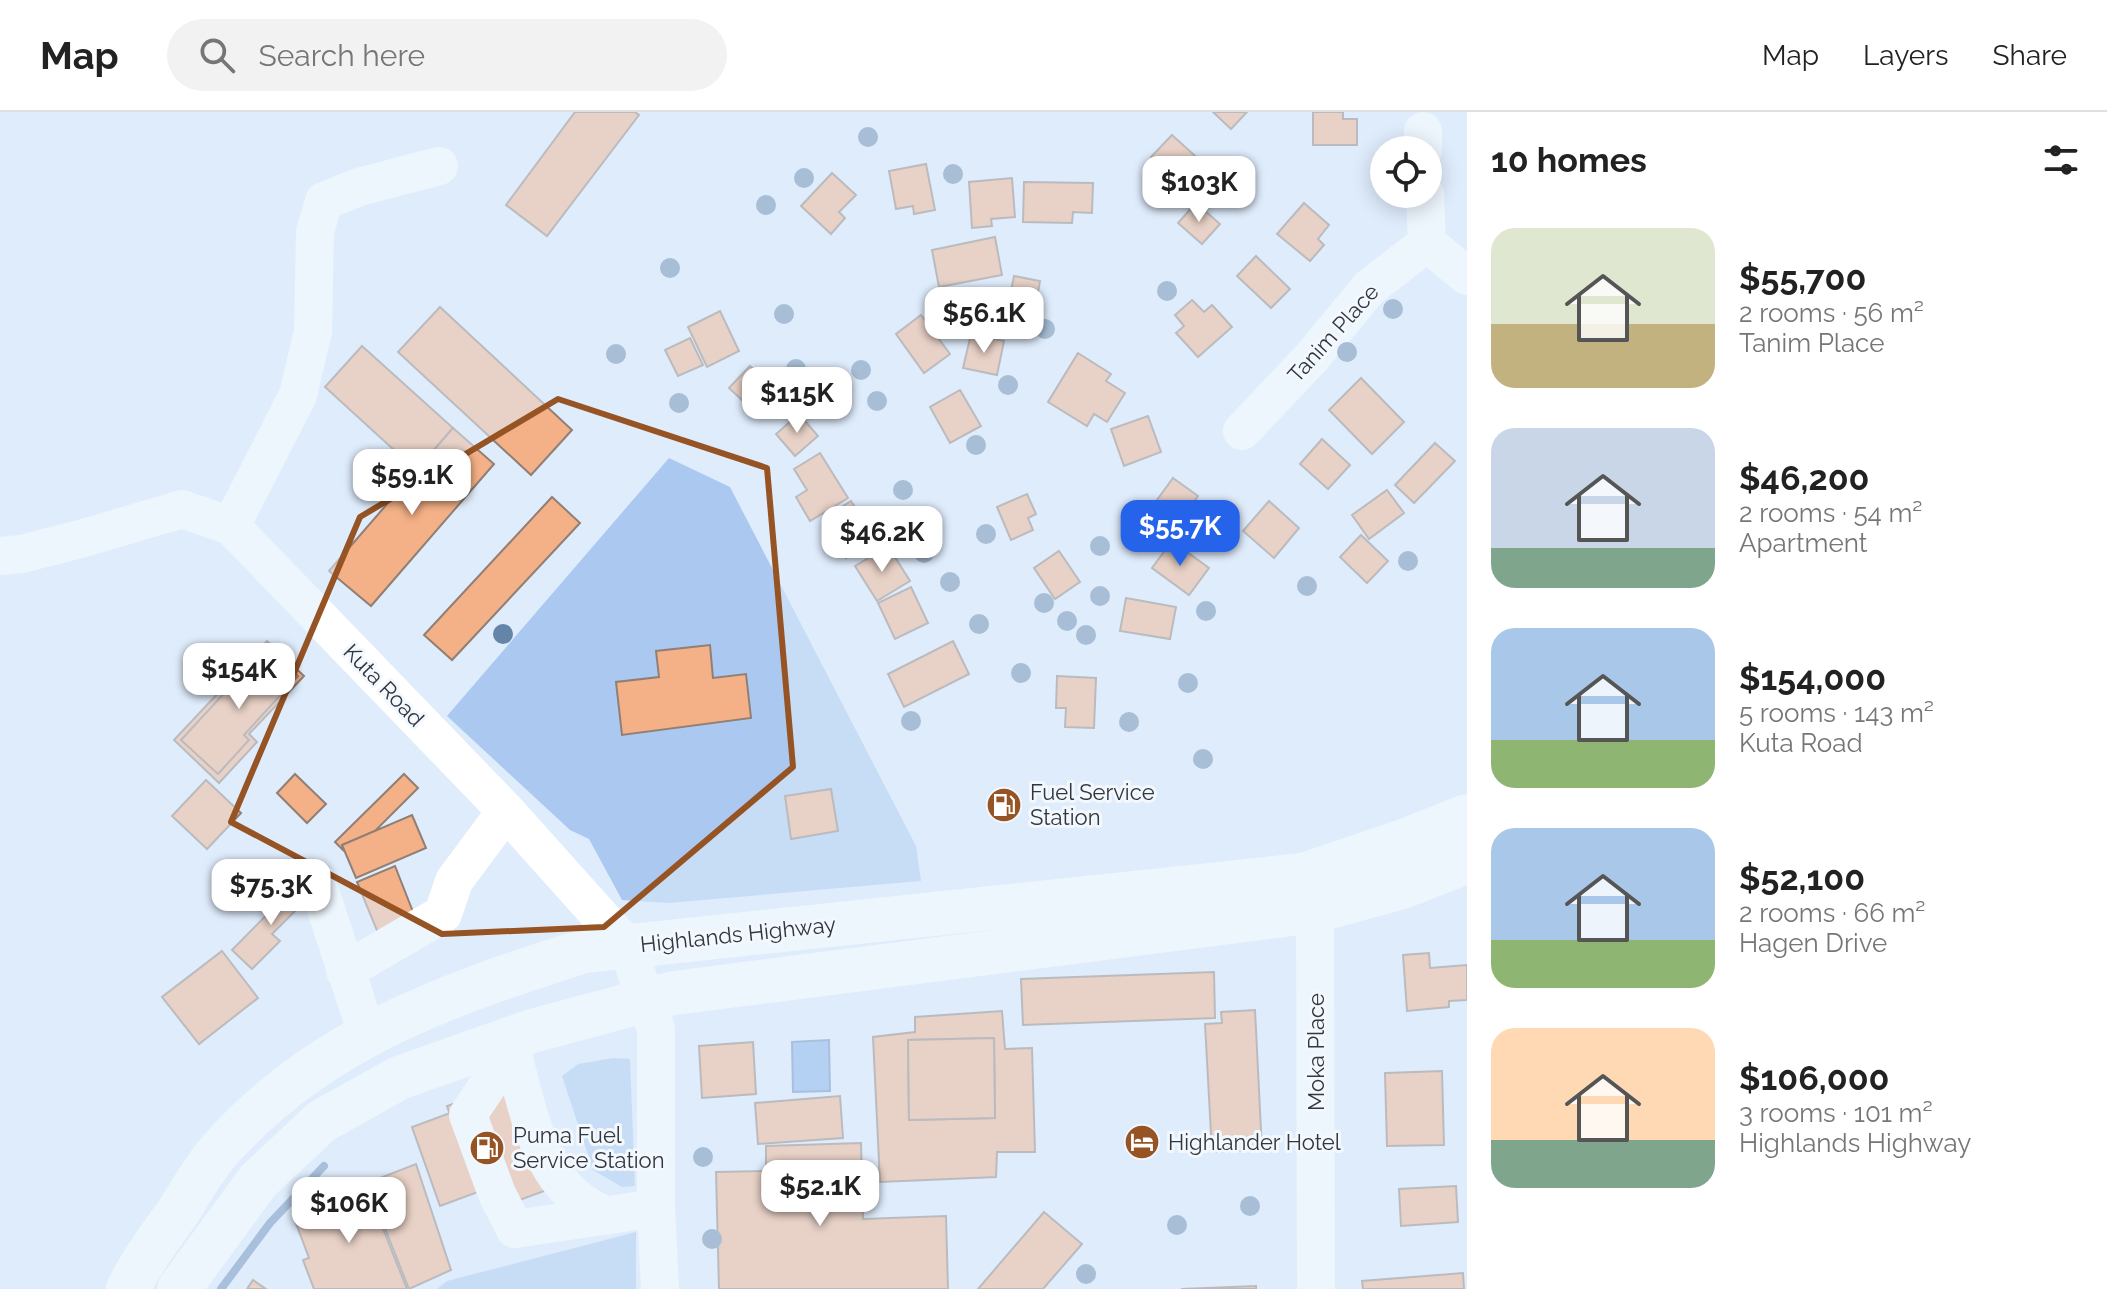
<!DOCTYPE html>
<meta charset="utf-8">
<style>
body{margin:0;font-family:Raleway,sans-serif;background:#f2f2f2;color:#222;height:100vh;display:flex;flex-direction:column;font-size:30px;white-space:nowrap}
*{box-sizing:border-box;margin:0}
p{font-size:26px;color:#767676}
.icon{flex:none;width:44px;height:44px;fill:none;stroke:currentColor;stroke-width:2;stroke-linecap:round;stroke-linejoin:round}
.map{position:relative;flex:1;overflow:hidden}
.details{display:flex;flex-direction:column;background:#fff;width:640px}
.details>*{flex:none}
.tools{position:absolute;left:1370px;top:24px;display:grid;gap:16px}
.tools a{display:grid;place-items:center;width:72px;height:72px;border-radius:50%;background:#fff;box-shadow:0 4px 20px #0003;font-size:40px}
.price{position:absolute;translate:-50% -68px;padding:0 18px;border-radius:16px;background:#fff;color:#222;font-size:26px;line-height:52px;filter:drop-shadow(0 2px 4px #0008)}
.price::after{content:'';position:absolute;left:50%;top:48px;width:24px;height:18px;margin-left:-12px;background:inherit;clip-path:polygon(0 0,100% 0,50% 100%)}
.price.on{background:#2563eb;color:#fff}
ul{padding:0;list-style:none}
li{display:flex;align-items:center;gap:24px;height:200px;padding:0 24px}
li span{display:grid;place-items:center;flex:none;width:224px;height:160px;border-radius:24px;color:#555}
li>.icon{margin-inline-start:auto}
span .icon{width:96px;height:96px;fill:#fffc;stroke-width:1}
li b{font-size:34px}
h2{display:flex;justify-content:space-between;align-items:center;height:96px;padding:0 24px;font-size:34px}
header{display:flex;align-items:center;gap:48px;box-sizing:border-box;height:112px;padding:0 40px;background:#fff;border-bottom:2px solid #e0e0e0}
header strong{font-size:38px}
nav{display:flex;gap:44px;margin-inline-start:auto;font-size:28px}
.search{width:560px;height:72px;background:#f2f2f2;display:flex;align-items:center;gap:20px;box-sizing:border-box;padding:0 28px;border-radius:44px;color:#767676;font-size:30px}
main{display:flex;flex:1;min-height:0}
.map>svg:first-child{display:block}
.green{fill:#abc9f0}
.water{fill:#80aee8;stroke:#698ab5;stroke-width:2}
.lines{fill:none;stroke-linecap:round;stroke-linejoin:round}
.stream{stroke:#698ab5;stroke-width:8}
.building{fill:#f4b086;stroke:#907f75;stroke-width:2;fill-rule:evenodd}
.minor{stroke:#fff;stroke-width:38}
.major{stroke:#fff;stroke-width:44}
.tree{fill:#6485a8}
.marked{fill:none;stroke:#965323;stroke-width:6;stroke-linejoin:round}
.labels{text-anchor:middle;dominant-baseline:central;stroke-width:6;stroke-linejoin:round;paint-order:stroke}
.street-label{font-size:22px;fill:#32373d;stroke:#f3f8ff}
.poi-label{font-size:22px;fill:#32373d;stroke:#f3f8ff;text-anchor:start}
</style>
<header>
<strong>Map</strong>
<div class="search"><svg class="icon" aria-label="search" viewBox="0 0 24 24"><circle cx="10" cy="10" r="6"/><path d="M15 15l6 6"/></svg>Search here</div>
<nav><a>Map</a><a>Layers</a><a>Share</a></nav>
</header>
<main>
<div class="map">
<svg width="1467" height="1177" viewBox="0 0 1467 1177">
<rect width="100%" height="100%" fill="#dfecfc"/>
<g class="green">
<polygon points="669,346 730,375 916,734 921,769 668,791 622,788 589,727 570,718 447,604"/>
<polygon points="613,946 630,947 635,1074 622,1075 593,1058 562,964 578,952"/>
<polygon points="636,1120 636,1177 437,1177 447,1169"/>
</g>
<polygon class="water" points="829,928 830,979 793,980 792,930"/>
<g class="lines">
<polyline class="stream" points="221,1177 270,1111 324,1054"/>
</g>
<g class="building">
<polygon points="575,0 635,0 639,3 547,124 506,93"/>
<polygon points="1213,0 1247,0 1231,17"/>
<polygon points="1313,0 1343,0 1343,7 1357,7 1357,33 1313,33"/>
<polygon points="1172,23 1204,52 1190,68 1183,62 1176,69 1151,45"/>
<polygon points="926,52 935,98 914,102 913,94 896,97 889,59"/>
<polygon points="832,61 856,83 839,100 845,106 831,122 801,94"/>
<polygon points="1012,66 1015,105 991,107 992,114 972,116 969,70"/>
<polygon points="1024,70 1093,71 1092,101 1073,100 1072,111 1023,110"/>
<polygon points="1196,91 1220,112 1202,132 1178,111"/>
<polygon points="1304,91 1329,113 1318,127 1324,133 1310,149 1277,122"/>
<polygon points="995,125 1002,163 939,175 932,138"/>
<polygon points="1256,144 1290,177 1271,196 1237,164"/>
<polygon points="1014,164 1040,169 1033,209 1006,204"/>
<rect x="944" y="176" width="33" height="44"/>
<polygon points="1192,188 1204,200 1212,193 1232,215 1198,245 1176,221 1184,214 1175,203"/>
<polygon points="440,195 572,318 531,363 398,240"/>
<polygon points="720,199 739,239 707,255 688,215"/>
<polygon points="921,203 950,242 924,261 896,222"/>
<polygon points="971,222 1004,229 997,263 963,256"/>
<polygon points="690,226 703,253 678,264 665,238"/>
<polygon points="362,234 453,316 416,358 325,275"/>
<polygon points="1078,241 1111,262 1106,269 1125,281 1107,310 1094,302 1087,314 1048,290"/>
<polygon points="750,254 778,279 757,302 729,276"/>
<polygon points="1361,266 1404,310 1372,342 1329,298"/>
<polygon points="960,278 981,314 950,331 930,295"/>
<polygon points="799,302 818,324 795,344 776,322"/>
<polygon points="1148,304 1161,340 1124,354 1111,317"/>
<polygon points="453,316 494,352 371,494 329,459"/>
<polygon points="1322,327 1350,353 1328,377 1300,352"/>
<polygon points="1435,331 1455,349 1414,391 1395,373"/>
<polygon points="820,341 848,386 810,409 796,385 807,378 794,357"/>
<polygon points="1173,366 1198,384 1180,411 1154,392"/>
<polygon points="1387,378 1404,401 1369,427 1352,403"/>
<polygon points="1027,382 1036,402 1028,406 1033,418 1011,428 997,395"/>
<polygon points="552,385 580,411 452,548 424,523"/>
<polygon points="851,389 875,427 846,446 823,407"/>
<polygon points="1269,389 1299,416 1274,446 1243,419"/>
<polygon points="1361,423 1388,449 1367,471 1340,445"/>
<polygon points="1172,429 1209,456 1189,483 1152,456"/>
<polygon points="888,434 910,469 877,489 855,454"/>
<polygon points="1059,439 1080,470 1055,487 1034,456"/>
<polygon points="911,475 928,511 895,527 878,491"/>
<polygon points="1126,486 1176,495 1170,527 1120,519"/>
<polygon points="267,529 304,564 249,622 257,630 219,671 174,628"/>
<polygon points="953,529 969,562 904,595 888,562"/>
<polygon points="710,533 713,566 746,562 751,606 622,623 616,570 659,565 656,539"/>
<polygon points="267,535 298,564 244,623 249,628 218,662 181,628"/>
<polygon points="1057,564 1096,566 1094,616 1065,615 1066,596 1056,596"/>
<polygon points="295,662 326,692 307,711 277,681"/>
<polygon points="404,662 418,676 375,719 342,733 344,739 335,730"/>
<polygon points="206,668 241,701 207,737 172,704"/>
<polygon points="831,677 838,719 791,727 785,684"/>
<polygon points="412,703 426,736 356,766 342,733"/>
<polygon points="395,754 415,805 378,821 357,770"/>
<polygon points="301,768 314,780 272,822 280,829 252,857 232,838"/>
<polygon points="222,839 258,886 199,932 162,885"/>
<polygon points="1429,841 1430,856 1467,853 1467,888 1449,889 1449,895 1407,899 1403,843"/>
<polygon points="1214,860 1215,906 1023,913 1021,867"/>
<polygon points="1255,898 1262,1038 1212,1040 1205,912 1222,911 1221,900"/>
<path d="M1002 899 1005 937 1032 936 1035 1040H997L996 1065 880 1070 873 925 915 920V905ZM994 926 995 1006 909 1008 908 928Z"/>
<polygon points="994,926 995,1006 909,1008 908,928"/>
<polygon points="753,930 756,982 702,986 699,934"/>
<polygon points="1442,959 1444,1033 1387,1034 1385,961"/>
<polygon points="509,971 547,1078 517,1089 474,1069 447,994"/>
<polygon points="840,984 843,1026 758,1032 755,991"/>
<polygon points="450,1001 478,1080 440,1094 412,1015"/>
<polygon points="861,1031 863,1107 946,1104 948,1177 719,1177 716,1060 766,1059 766,1034"/>
<polygon points="416,1052 451,1158 409,1177 367,1071"/>
<polygon points="364,1069 407,1177 314,1177 303,1148 309,1146 294,1106 349,1083 346,1076"/>
<polygon points="1456,1074 1458,1110 1401,1114 1399,1077"/>
<polygon points="1044,1100 1082,1132 1043,1177 978,1177"/>
<polygon points="1463,1161 1464,1177 1363,1177 1362,1169"/>
<polygon points="253,1168 266,1177 247,1177"/>
<polygon points="1256,1174 1256,1177 1181,1177"/>
</g>
<g class="lines">
<g class="minor">
<polyline points="1423,19 1423,38"/>
<polyline points="1425,82 1427,131"/>
<polyline points="1242,319 1313,244 1369,176 1427,131 1467,164"/>
<polyline points="231,414 298,283 313,219 315,120 324,89 359,75 439,54"/>
<polyline points="0,444 21,442 84,426 182,397 231,414 506,699 627,834 656,917 656,1096 660,1177"/>
<polyline points="317,770 367,922"/>
<polyline points="1315,799 1316,1177"/>
<polyline points="345,859 443,802 454,769 506,699"/>
<polyline points="510,927 516,954 490,970 468,1003 497,1082 515,1117 656,1096"/>
<path d="M516 954C527 998 540 1059 579 1088 587 1094 597 1099 606 1104"/>
</g>
<g class="major">
<path d="M128 1177C141 1150 160 1125 178 1100 191 1080 203 1057 219 1039 317 927 446 883 584 839L1303 763 1409 727 1467 704"/>
<polyline points="179,1177 258,1069 322,1009 399,966 532,919 674,881 1315,799 1402,775 1467,750"/>
</g>
</g>
<g class="tree">
<circle cx="868" cy="25" r="10"/>
<circle cx="953" cy="62" r="10"/>
<circle cx="804" cy="66" r="10"/>
<circle cx="766" cy="93" r="10"/>
<circle cx="670" cy="156" r="10"/>
<circle cx="1167" cy="179" r="10"/>
<circle cx="1393" cy="197" r="10"/>
<circle cx="784" cy="202" r="10"/>
<circle cx="1045" cy="217" r="10"/>
<circle cx="1347" cy="240" r="10"/>
<circle cx="616" cy="242" r="10"/>
<circle cx="796" cy="257" r="10"/>
<circle cx="861" cy="258" r="10"/>
<circle cx="1008" cy="273" r="10"/>
<circle cx="877" cy="289" r="10"/>
<circle cx="679" cy="291" r="10"/>
<circle cx="976" cy="333" r="10"/>
<circle cx="903" cy="378" r="10"/>
<circle cx="986" cy="422" r="10"/>
<circle cx="1100" cy="434" r="10"/>
<circle cx="924" cy="441" r="10"/>
<circle cx="1408" cy="449" r="10"/>
<circle cx="950" cy="470" r="10"/>
<circle cx="1307" cy="474" r="10"/>
<circle cx="1100" cy="484" r="10"/>
<circle cx="1044" cy="491" r="10"/>
<circle cx="1206" cy="499" r="10"/>
<circle cx="1067" cy="509" r="10"/>
<circle cx="979" cy="512" r="10"/>
<circle cx="503" cy="522" r="10"/>
<circle cx="1086" cy="523" r="10"/>
<circle cx="1021" cy="561" r="10"/>
<circle cx="1188" cy="571" r="10"/>
<circle cx="911" cy="609" r="10"/>
<circle cx="1129" cy="610" r="10"/>
<circle cx="1203" cy="647" r="10"/>
<circle cx="703" cy="1045" r="10"/>
<circle cx="1250" cy="1094" r="10"/>
<circle cx="1177" cy="1113" r="10"/>
<circle cx="712" cy="1127" r="10"/>
<circle cx="1086" cy="1162" r="10"/>
</g>
<path d="M0 0H1467V1177H0ZM558 287 767 356 793 655 604 815 442 822 231 710 360 405Z" fill="#dfecfc" fill-opacity=".55" fill-rule="evenodd"/>
<path class="marked" d="M558 287 767 356 793 655 604 815 442 822 231 710 360 405Z"/>
<defs>
<symbol id="fuel-disc" viewBox="-11 -11 22 22"><circle r="9.5" fill="#965323" stroke="#f3f8ff"/><path d="M-5.5-6h7V0h2V4h1.3V-2.5L3-4.5l.8-.8L6-3V5H2.5V1h-1V6h-7ZM-4.2-4.7v3.2H.2V-4.7Z" fill="#fff"/></symbol>
<symbol id="hotel-disc" viewBox="-11 -11 22 22"><circle r="9.5" fill="#965323" stroke="#f3f8ff"/><path d="M-6-4.5h1.5V1H6V5H4.5V3h-9V5H-6ZM-4 0a1.8 1.8 0 1 1 3.6 0ZM.5 0V-2.5h3Q6-2.5 6 0Z" fill="#fff"/></symbol>
</defs>
<g fill-rule="evenodd">
<use href="#fuel-disc" x="984" y="673" width="40" height="40"/>
<use href="#hotel-disc" x="1122" y="1010" width="40" height="40"/>
<use href="#fuel-disc" x="467" y="1016" width="40" height="40"/>
</g>
<g class="labels">
<g class="street-label">
<text transform="translate(1333 221) rotate(-48)">Tanim Place</text>
<text transform="translate(384 573) rotate(46)">Kuta Road</text>
<text transform="translate(738 822) rotate(-6)">Highlands Highway</text>
<text transform="translate(1316 940) rotate(-90)">Moka Place</text>
</g>
<g class="poi-label">
<text x="1030" y="680">Fuel Service<tspan x="1030" dy="25">Station</tspan></text>
<text x="513" y="1023">Puma Fuel<tspan x="513" dy="25">Service Station</tspan></text>
<text x="1168" y="1030">Highlander Hotel</text>
</g>
</g>
</svg>
<div class="tools">
<a><svg class="icon" aria-label="locate" viewBox="0 0 24 24"><circle cx="12" cy="12" r="6"/><path d="M12 2v4M12 18v4M2 12h4M18 12h4"/></svg></a>
</div>
<b class="price" style="left:1199px;top:112px">$103K</b>
<b class="price" style="left:984px;top:243px">$56.1K</b>
<b class="price" style="left:797px;top:323px">$115K</b>
<b class="price" style="left:412px;top:405px">$59.1K</b>
<b class="price on" style="left:1180px;top:456px">$55.7K</b>
<b class="price" style="left:882px;top:462px">$46.2K</b>
<b class="price" style="left:239px;top:599px">$154K</b>
<b class="price" style="left:271px;top:815px">$75.3K</b>
<b class="price" style="left:820px;top:1116px">$52.1K</b>
<b class="price" style="left:349px;top:1133px">$106K</b>
</div>
<section class="details">
<h2>10 homes<svg class="icon" aria-label="filters" viewBox="0 0 24 24"><path d="M4 7h16M4 17h16"/><circle cx="9" cy="7" r="2"/><circle cx="15" cy="17" r="2"/></svg></h2>
<ul>
<li><span style="background:linear-gradient(#dfe7d0 60%,#c2b280 0)"><svg class="icon" aria-label="home" viewBox="0 0 24 24"><path d="M3 11l9-7 9 7M6 9v11h12V9"/></svg></span><div><b>$55,700</b><p>2 rooms · 56 m²</p><p>Tanim Place</p></div></li>
<li><span style="background:linear-gradient(#c9d6e8 75%,#7fa58c 0)"><svg class="icon" aria-label="home" viewBox="0 0 24 24"><path d="M3 11l9-7 9 7M6 9v11h12V9"/></svg></span><div><b>$46,200</b><p>2 rooms · 54 m²</p><p>Apartment</p></div></li>
<li><span style="background:linear-gradient(#a9c7e8 70%,#8fb573 0)"><svg class="icon" aria-label="home" viewBox="0 0 24 24"><path d="M3 11l9-7 9 7M6 9v11h12V9"/></svg></span><div><b>$154,000</b><p>5 rooms · 143 m²</p><p>Kuta Road</p></div></li>
<li><span style="background:linear-gradient(#a9c7e8 70%,#8fb573 0)"><svg class="icon" aria-label="home" viewBox="0 0 24 24"><path d="M3 11l9-7 9 7M6 9v11h12V9"/></svg></span><div><b>$52,100</b><p>2 rooms · 66 m²</p><p>Hagen Drive</p></div></li>
<li><span style="background:linear-gradient(#ffd9b3 70%,#7fa58c 0)"><svg class="icon" aria-label="home" viewBox="0 0 24 24"><path d="M3 11l9-7 9 7M6 9v11h12V9"/></svg></span><div><b>$106,000</b><p>3 rooms · 101 m²</p><p>Highlands Highway</p></div></li>
</ul>
</section>
</main>
